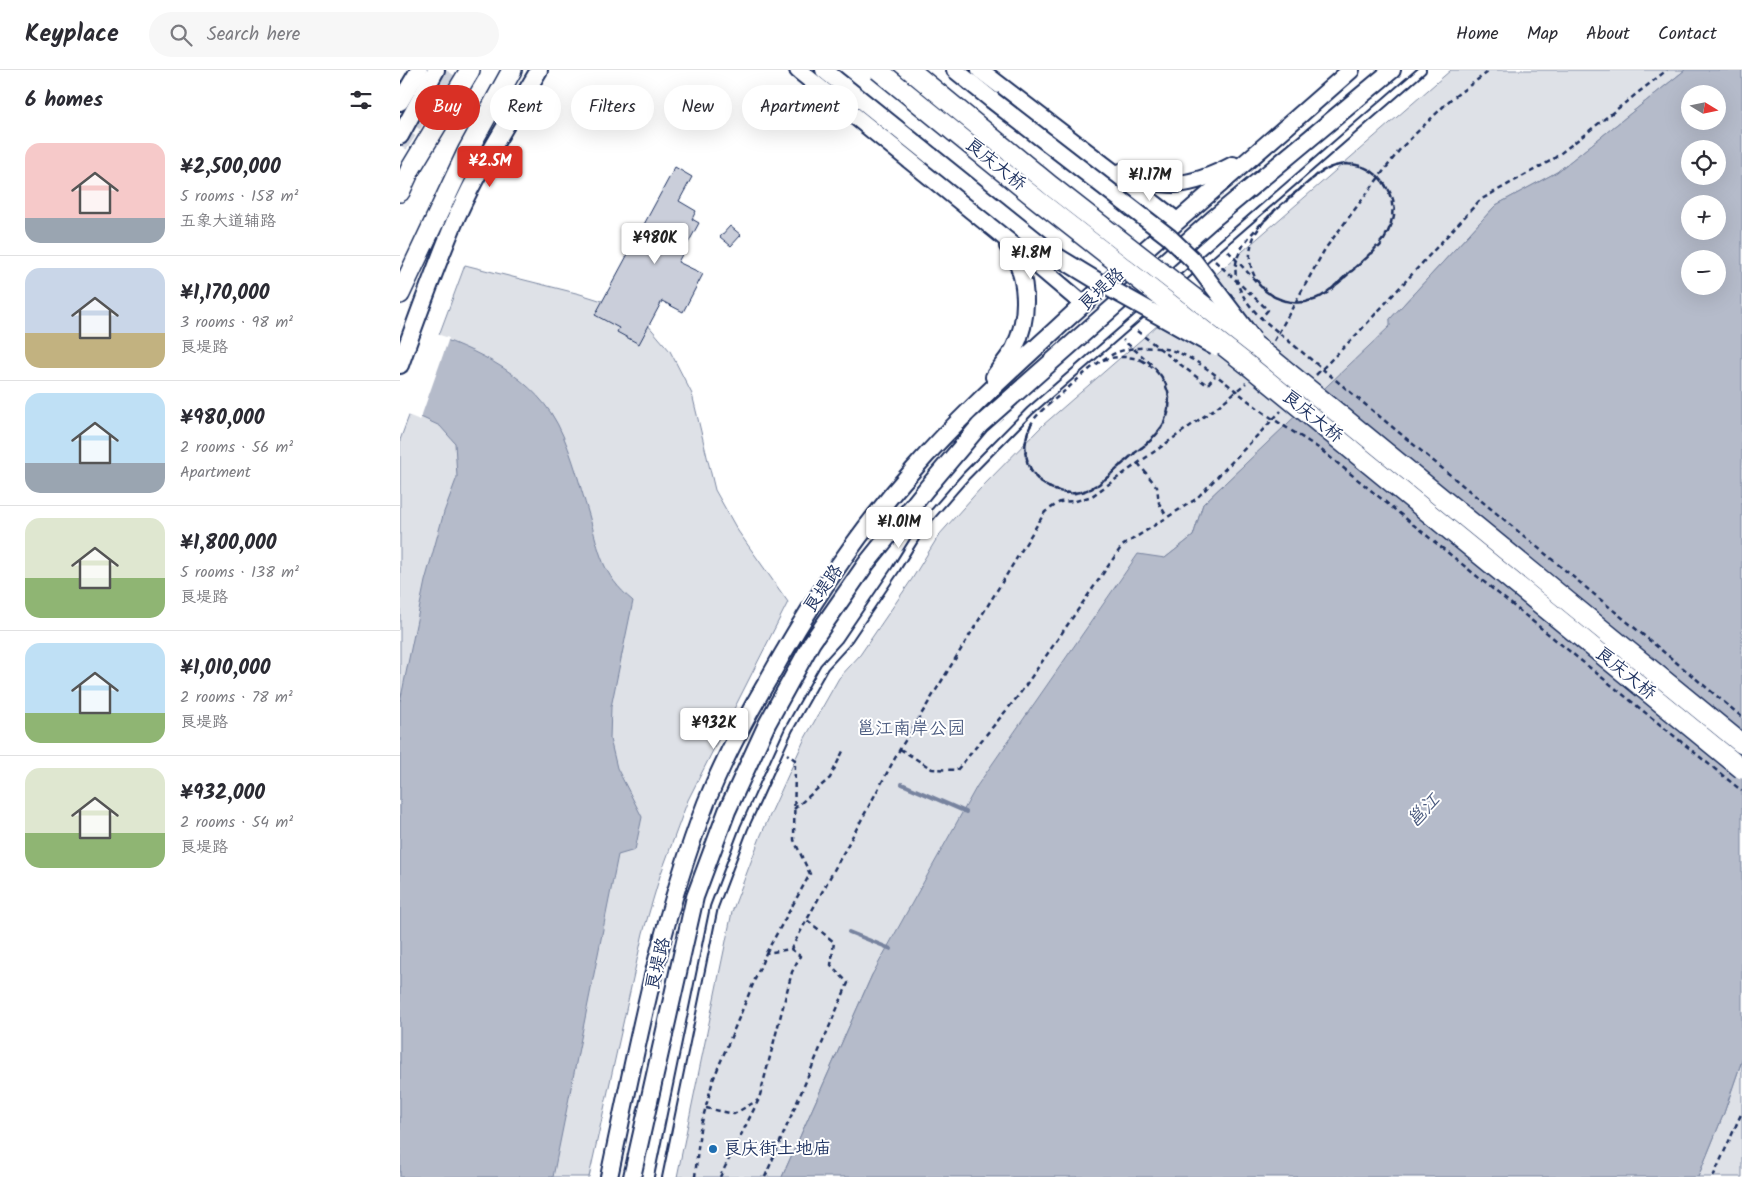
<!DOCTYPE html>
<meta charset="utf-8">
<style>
body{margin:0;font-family:Kalam,"LXGW WenKai TC",sans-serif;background:#f7f7f7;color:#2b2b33;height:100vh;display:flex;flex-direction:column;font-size:19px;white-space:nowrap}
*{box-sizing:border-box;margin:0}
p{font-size:16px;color:#7c7c81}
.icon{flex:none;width:28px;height:28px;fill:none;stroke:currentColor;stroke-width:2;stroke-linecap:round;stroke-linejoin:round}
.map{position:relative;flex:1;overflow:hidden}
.sheet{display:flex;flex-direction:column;background:#fff;width:400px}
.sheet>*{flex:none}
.banner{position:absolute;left:15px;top:15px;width:475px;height:45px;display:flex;gap:10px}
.needle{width:32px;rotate:100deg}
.tools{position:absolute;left:1281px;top:15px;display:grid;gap:10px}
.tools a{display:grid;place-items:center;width:45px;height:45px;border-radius:50%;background:#fff;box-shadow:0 5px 20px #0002;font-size:25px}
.price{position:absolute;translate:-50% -42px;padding:0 11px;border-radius:5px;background:#fff;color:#222;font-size:16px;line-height:32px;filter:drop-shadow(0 1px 2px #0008)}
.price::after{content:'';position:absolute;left:50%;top:30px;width:15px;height:11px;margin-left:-8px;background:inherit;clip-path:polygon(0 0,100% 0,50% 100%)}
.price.current{background:#d93025;color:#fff}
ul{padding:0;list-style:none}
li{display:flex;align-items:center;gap:15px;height:125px;padding:0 25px}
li+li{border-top:1px solid #e1e1e2}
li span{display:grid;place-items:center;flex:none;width:140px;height:100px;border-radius:15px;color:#555}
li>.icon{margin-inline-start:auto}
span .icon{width:60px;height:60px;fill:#fffc;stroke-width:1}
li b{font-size:21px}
h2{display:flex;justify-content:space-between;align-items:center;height:60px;padding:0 25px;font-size:21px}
.pill{padding:0 18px;border-radius:22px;background:#fff;box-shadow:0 5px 20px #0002;font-size:18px;line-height:45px}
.pill.current{background:#d93025;color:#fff}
header{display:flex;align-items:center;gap:30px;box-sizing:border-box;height:70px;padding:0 25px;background:#fff;border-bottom:1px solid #e1e1e2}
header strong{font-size:24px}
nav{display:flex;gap:28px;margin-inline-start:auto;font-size:18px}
.search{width:350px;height:45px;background:#f7f7f7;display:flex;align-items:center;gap:12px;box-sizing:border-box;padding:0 18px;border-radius:28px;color:#7c7c81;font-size:19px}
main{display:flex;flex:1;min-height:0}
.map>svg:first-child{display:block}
.green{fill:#dee1e7;stroke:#7c88a2}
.water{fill:#b5bbca;stroke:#77839f;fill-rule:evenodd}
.pier{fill:#fff}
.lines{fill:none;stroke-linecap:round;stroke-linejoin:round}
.stream{stroke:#77839f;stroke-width:4}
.building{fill:#caceda;stroke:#1b2f5e}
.secondary-tunnel{stroke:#d1d5df;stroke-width:16;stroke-dasharray:16 8;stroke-linecap:butt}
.lane-casing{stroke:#1b2f5e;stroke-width:10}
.secondary-casing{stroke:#1b2f5e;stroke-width:20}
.primary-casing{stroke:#1b2f5e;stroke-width:22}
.path{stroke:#1b2f5e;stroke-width:2.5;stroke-dasharray:5 4;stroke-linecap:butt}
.lane{stroke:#fff;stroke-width:6}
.secondary{stroke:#fff;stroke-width:16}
.primary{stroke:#fff;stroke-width:19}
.secondary-bridge-casing{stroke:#1b2f5e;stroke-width:20;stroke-linecap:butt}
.primary-bridge-casing{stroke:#1b2f5e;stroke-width:22;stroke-linecap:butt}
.path-bridge{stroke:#1b2f5e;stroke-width:2.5;stroke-dasharray:5 4;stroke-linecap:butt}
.secondary-bridge{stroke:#fff;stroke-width:16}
.primary-bridge{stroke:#fff;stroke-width:19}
.poi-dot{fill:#1f6fb2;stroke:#fff;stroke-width:2}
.labels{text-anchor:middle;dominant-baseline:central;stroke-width:4;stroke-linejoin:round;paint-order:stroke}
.street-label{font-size:18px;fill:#1b2f5e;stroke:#fff}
.park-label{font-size:18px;fill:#4c5c80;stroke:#fff}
.poi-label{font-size:18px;fill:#1b2f5e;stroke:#fff;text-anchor:start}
.water-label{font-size:19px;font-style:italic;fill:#49597e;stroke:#fff}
</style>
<header>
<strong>Keyplace</strong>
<div class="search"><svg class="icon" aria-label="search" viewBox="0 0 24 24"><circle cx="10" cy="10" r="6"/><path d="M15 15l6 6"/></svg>Search here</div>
<nav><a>Home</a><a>Map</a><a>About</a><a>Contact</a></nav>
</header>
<main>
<section class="sheet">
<h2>6 homes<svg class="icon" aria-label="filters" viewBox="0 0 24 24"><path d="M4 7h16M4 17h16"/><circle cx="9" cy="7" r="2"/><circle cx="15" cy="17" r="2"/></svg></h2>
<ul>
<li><span style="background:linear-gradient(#f6c9c9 75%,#9aa5b1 0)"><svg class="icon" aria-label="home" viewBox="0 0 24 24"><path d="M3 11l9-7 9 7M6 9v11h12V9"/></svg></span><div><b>¥2,500,000</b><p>5 rooms · 158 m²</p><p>五象大道辅路</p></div></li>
<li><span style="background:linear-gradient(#c9d6e8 65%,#c2b280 0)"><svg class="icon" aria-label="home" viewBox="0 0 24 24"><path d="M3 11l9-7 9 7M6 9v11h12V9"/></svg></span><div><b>¥1,170,000</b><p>3 rooms · 98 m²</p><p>良堤路</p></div></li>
<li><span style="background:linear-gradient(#bfe0f5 70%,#9aa5b1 0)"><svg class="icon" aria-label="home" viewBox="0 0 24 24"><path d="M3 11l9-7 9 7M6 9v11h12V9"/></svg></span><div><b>¥980,000</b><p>2 rooms · 56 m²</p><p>Apartment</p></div></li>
<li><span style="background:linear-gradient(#dfe7d0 60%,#8fb573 0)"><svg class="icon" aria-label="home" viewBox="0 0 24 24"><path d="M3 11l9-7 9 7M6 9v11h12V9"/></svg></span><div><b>¥1,800,000</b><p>5 rooms · 138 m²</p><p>良堤路</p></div></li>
<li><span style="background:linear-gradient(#bfe0f5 70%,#8fb573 0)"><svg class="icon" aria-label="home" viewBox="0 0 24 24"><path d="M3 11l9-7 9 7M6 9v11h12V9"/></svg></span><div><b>¥1,010,000</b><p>2 rooms · 78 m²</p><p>良堤路</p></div></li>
<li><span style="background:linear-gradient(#dfe7d0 65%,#8fb573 0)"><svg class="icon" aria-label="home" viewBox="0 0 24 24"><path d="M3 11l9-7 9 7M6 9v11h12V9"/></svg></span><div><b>¥932,000</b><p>2 rooms · 54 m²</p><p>良堤路</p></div></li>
</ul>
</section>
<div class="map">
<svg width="1342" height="1107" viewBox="0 0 1342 1107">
<rect width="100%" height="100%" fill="#fff"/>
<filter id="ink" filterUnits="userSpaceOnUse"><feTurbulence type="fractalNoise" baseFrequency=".02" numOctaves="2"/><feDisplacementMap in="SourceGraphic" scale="10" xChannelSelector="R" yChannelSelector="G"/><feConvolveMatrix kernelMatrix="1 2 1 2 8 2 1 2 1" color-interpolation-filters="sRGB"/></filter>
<g filter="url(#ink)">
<g class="green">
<polygon points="1051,0 1285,0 1157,102 1096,135 990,249 991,256 803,434 793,466 765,488 472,905 382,1107 277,1107 332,842 361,765 405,668 439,608 460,585 512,509 539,465 580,419 643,355"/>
<polygon points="65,195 180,224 212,234 241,247 270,281 292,324 315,420 338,461 388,532 288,730 260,806 243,863 189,1107 0,1107 0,370"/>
<polygon points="1342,990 1342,1107 1298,1107 1324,1043"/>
</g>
<g class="water">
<path d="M1285 0H1342V990L1324 1043 1298 1107H382L472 905 577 716 738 484 765 488 793 466 803 434 990 256V249L1096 135 1157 102ZM1290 24H1318V51H1290ZM1290 79H1318V106H1290ZM1290 134H1318V161H1290ZM1290 189H1318V216H1290Z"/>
<path d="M0 254C54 271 118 294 151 343 169 370 179 413 189 445 200 483 201 504 233 531L211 637 210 669 217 698 242 747 235 780 218 785 153 1107H0V632L25 511 44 442 57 407 55 373 40 356 10 342Z"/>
</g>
<polygon class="pier" points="0,252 49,268 20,350 0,342"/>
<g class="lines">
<g class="stream">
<polyline points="502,714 566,742"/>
<polyline points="449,862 491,879"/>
</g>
</g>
<g class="building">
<polygon points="275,97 292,107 279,131 296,141 292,149 299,153 278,192 303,204 283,242 262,231 239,274 217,262 219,258 195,245"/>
<polygon points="330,156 341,165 331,176 320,167"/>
</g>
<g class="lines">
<polyline class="secondary-tunnel" points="0,75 49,0"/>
<defs>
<g id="lane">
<polyline points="778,212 1022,0"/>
<polyline points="258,1107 314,837 344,758 389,659 424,597 445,574 496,499 524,454 566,406 630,341 746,240"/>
</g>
<g id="secondary">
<polyline points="398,0 598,162 683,234"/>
<polyline points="424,0 531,86"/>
<polyline points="555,0 592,30"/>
<polyline points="580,0 777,151"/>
<polyline points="0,32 19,0"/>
<polyline points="0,66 36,0"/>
<path d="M721 102C765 121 791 117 833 95"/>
<path d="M0 295C18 245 36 195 57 146 80 95 111 48 139 0"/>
<path d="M594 307C600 298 608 289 614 279 630 247 629 205 608 176"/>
<path d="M209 1107C236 981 259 854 306 733 323 691 345 649 368 610 409 536 457 463 513 400 560 346 613 299 666 250 759 165 857 84 951 0"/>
<polyline points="232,1107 295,827 327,741 367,654 412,572 466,494 527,418 580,355 813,149 992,0"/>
</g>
<g id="primary">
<polyline points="0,122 11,98 70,0"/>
<polyline points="0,224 68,80 112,0"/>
</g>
</defs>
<use href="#lane" class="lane-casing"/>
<use href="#secondary" class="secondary-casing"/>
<use href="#primary" class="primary-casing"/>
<g class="path">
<polyline points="815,191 868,240 861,248"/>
<polyline points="737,261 807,315 815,306"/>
<polyline points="874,271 925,179 1001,78 1051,29 1091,0"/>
<path d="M703 290C716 286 728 286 741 290"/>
<polyline points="916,305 959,262 1080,130 1152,90 1267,0"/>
<path d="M631 355C624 368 623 385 630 399 636 409 645 417 656 420 687 432 710 405 731 386 741 378 755 369 761 358 768 346 771 330 767 317 760 298 738 283 723 270"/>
<polyline points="738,393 757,417 759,433 767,447"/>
<polyline points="500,679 532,699 557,700 619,625 722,476 796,429 881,341"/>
<polyline points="394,739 430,708 444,679"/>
<polyline points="366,883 410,804 394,770 395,690 387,684"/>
<polyline points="306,1038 334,1044 358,1030"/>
<polyline points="295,1107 300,1059 313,1010 366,883 391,879 500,679 645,442 660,432 676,431 692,426 817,337 846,313"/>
<polyline points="320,1107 359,1029 392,902 400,886 391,879"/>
<polyline points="365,1107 448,913 431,895 434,872 407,850"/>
<polyline points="1313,1107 1342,1042"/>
</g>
<use href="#lane" class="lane"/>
<use href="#secondary" class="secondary"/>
<use href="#primary" class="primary"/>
<defs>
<g id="secondary-bridge">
<polyline points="592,30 769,167 793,190 853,269"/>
<polyline points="531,86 653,184 704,215 815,277"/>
</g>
<g id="primary-bridge">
<polyline points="478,0 639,131 848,295 1342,699"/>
<polyline points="510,0 651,116 862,281 1342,674"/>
</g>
</defs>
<use href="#secondary-bridge" class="secondary-bridge-casing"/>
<use href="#primary-bridge" class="primary-bridge-casing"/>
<g class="path-bridge">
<path d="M828 181 864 220C884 236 905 236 927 223L980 176C1016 126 967 73 919 103 900 120 870 140 857 161 833 203 874 245 917 229 930 221 941 210 952 200 978 177 1013 148 983 112 975 101 961 94 947 94 924 95 908 113 892 126 849 164 807 194 861 248L1342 647"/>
<path d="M741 290C767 303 779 335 760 359 750 372 736 382 724 392 712 402 700 417 685 421 670 426 654 422 642 413 623 397 620 368 635 348 644 337 657 328 668 318 685 303 701 287 724 280 737 277 752 277 765 279 798 284 838 325 866 344 883 356 902 367 920 379L1342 721"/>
</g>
<use href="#secondary-bridge" class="secondary-bridge"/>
<use href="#primary-bridge" class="primary-bridge"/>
</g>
</g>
<circle class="poi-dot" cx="313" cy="1079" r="5"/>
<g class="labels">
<g class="street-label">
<text transform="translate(595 95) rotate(39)">良庆大桥</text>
<text transform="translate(702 220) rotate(-42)">良堤路</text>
<text transform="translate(912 347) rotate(39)">良庆大桥</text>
<text transform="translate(424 519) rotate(-55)">良堤路</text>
<text transform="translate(1225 604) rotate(39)">良庆大桥</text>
<text transform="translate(259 894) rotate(-77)">良堤路</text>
</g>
<g class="park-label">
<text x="511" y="659">邕江南岸公园</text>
</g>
<g class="poi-label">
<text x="323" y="1079">良庆街土地庙</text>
</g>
<g class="water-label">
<text transform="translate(1024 741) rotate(-46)">邕江</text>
</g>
</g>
</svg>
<div class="tools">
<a><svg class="needle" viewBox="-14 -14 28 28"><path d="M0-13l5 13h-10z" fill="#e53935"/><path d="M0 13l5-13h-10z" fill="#7c7c81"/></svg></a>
<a><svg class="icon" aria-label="locate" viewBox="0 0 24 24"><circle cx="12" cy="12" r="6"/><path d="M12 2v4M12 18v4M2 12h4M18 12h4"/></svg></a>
<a>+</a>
<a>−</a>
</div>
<b class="price current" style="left:90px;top:118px">¥2.5M</b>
<b class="price" style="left:750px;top:132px">¥1.17M</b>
<b class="price" style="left:255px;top:195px">¥980K</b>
<b class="price" style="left:631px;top:210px">¥1.8M</b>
<b class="price" style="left:499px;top:479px">¥1.01M</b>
<b class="price" style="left:314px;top:680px">¥932K</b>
<div class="banner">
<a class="pill current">Buy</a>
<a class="pill">Rent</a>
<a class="pill">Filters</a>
<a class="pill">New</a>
<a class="pill">Apartment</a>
</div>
</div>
</main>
